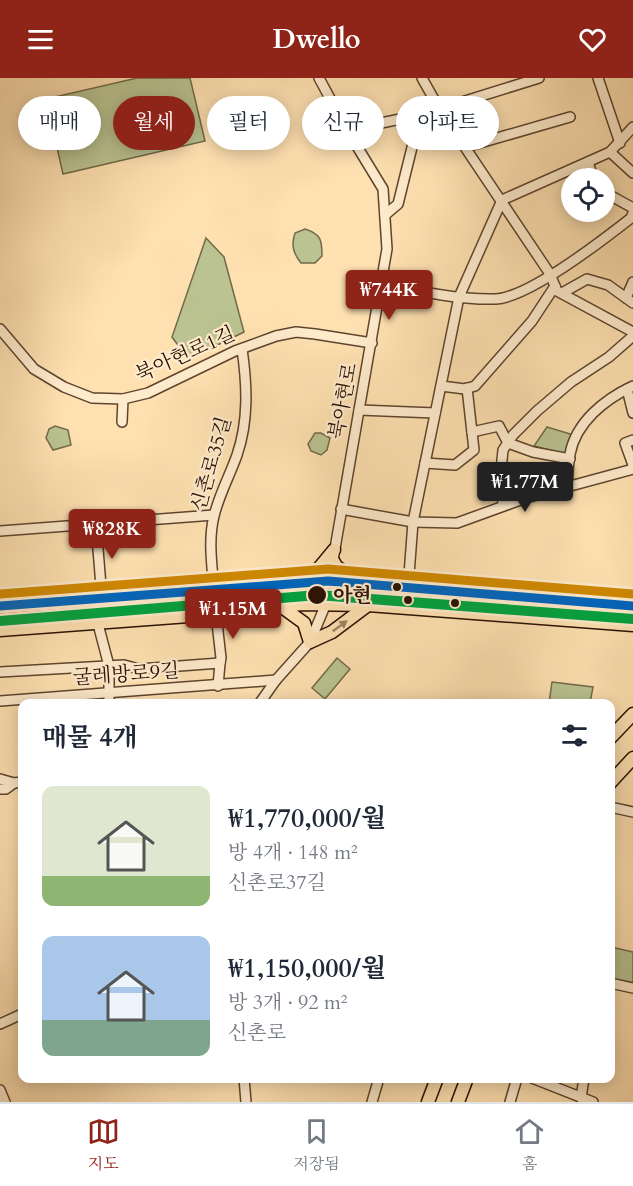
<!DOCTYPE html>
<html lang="ko">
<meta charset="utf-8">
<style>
body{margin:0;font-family:Cardo,"Noto Serif KR",serif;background:#f2f2f3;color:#1f2937;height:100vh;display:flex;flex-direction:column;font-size:22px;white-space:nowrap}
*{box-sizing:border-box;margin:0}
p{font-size:20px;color:#747a83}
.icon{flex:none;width:33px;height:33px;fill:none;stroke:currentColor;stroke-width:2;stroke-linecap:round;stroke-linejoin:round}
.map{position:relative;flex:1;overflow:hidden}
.side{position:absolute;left:18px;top:621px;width:597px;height:384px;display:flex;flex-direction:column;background:#fff;border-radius:12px;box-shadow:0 3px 15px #0003}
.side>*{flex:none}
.guide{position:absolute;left:18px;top:18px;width:597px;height:54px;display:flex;gap:12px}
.tools{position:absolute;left:561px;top:90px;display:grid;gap:12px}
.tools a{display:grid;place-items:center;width:54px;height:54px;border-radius:50%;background:#fff;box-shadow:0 3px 15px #0003;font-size:30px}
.price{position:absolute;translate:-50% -51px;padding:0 14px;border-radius:6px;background:#8f2418;color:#fff;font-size:20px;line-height:39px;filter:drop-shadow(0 2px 3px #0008)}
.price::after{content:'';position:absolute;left:50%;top:36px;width:18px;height:14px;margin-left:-9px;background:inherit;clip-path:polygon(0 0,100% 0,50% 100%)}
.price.current{background:#222;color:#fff}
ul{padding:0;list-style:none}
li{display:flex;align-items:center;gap:18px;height:150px;padding:0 24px}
li span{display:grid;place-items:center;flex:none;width:168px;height:120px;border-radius:12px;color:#555}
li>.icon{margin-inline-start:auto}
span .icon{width:72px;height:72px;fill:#fffc;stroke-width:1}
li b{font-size:26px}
h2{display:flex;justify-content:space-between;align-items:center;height:72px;padding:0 24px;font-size:26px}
.pill{padding:0 21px;border-radius:27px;background:#fff;box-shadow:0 3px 15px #0003;font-size:21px;line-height:54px}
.pill.current{background:#8f2418;color:#fff}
header{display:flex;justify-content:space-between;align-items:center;height:78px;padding:0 24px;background:#8f2418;color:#fff;font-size:27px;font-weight:700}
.dock{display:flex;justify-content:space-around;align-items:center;height:84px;border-top:2px solid #e0e1e3;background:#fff;font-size:16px;color:#747a83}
.dock a{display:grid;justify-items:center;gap:3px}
.dock .current{color:#8f2418}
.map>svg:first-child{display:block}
.green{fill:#bac391;stroke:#726a4a;stroke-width:1.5}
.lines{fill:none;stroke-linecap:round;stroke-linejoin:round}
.minor-casing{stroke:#5e442e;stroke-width:12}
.major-casing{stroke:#291003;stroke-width:15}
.minor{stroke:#feebcc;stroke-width:9}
.major{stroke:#fee0b1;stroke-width:12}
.bus-1-casing{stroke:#feebcc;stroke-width:14}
.bus-2-casing{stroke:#feebcc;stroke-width:14}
.bus-3-casing{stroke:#feebcc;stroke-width:14}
.bus-1{stroke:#0065bd;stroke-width:9}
.bus-2{stroke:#e4002b;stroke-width:9}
.bus-3{stroke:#ce8801;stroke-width:9}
.metro-1-casing{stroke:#feebcc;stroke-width:15}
.metro-1{stroke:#00a23f;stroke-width:10}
.oneway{fill:#9e8263}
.bus-dot{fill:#291003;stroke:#feebcc;stroke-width:2}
.labels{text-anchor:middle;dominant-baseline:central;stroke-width:4.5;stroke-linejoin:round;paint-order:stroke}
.street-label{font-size:20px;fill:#291003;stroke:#feebcc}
.stop-label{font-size:20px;font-weight:bold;fill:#291003;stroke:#feebcc;text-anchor:start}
</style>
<header><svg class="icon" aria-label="menu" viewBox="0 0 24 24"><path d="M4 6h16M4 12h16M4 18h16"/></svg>Dwello<svg class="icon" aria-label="heart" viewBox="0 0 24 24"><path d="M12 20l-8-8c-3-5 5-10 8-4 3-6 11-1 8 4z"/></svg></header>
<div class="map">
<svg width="633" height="1024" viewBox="0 0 633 1024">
<rect width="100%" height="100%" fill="#fee0b1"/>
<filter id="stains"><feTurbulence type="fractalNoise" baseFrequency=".00333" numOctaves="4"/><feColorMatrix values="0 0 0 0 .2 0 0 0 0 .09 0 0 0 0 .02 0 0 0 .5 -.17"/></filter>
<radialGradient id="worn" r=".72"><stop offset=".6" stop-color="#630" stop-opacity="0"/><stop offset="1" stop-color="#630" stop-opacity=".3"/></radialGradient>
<g class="green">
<polygon points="137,0 190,0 205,63 63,96 46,21"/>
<path d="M305 151C321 156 322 162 322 178L315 185H301C293 175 291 167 295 155Z"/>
<polygon points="206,160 224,179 244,254 195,278 186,278 172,259"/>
<polygon points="55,348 68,352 71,367 53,372 46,360 49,351"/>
<polygon points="547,349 577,358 570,377 534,368"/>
<polygon points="315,355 321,355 330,360 327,372 321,377 311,373 308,366"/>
<polygon points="337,580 350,591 325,621 312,610"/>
<polygon points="552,604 593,609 590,625 549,625"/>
<polygon points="611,869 633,874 633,907 611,901"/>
</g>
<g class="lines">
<defs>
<g id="minor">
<polyline points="422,0 440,32 550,196 557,213 633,254"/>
<polyline points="598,0 620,65"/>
<polyline points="347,52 420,37 539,0"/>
<polyline points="466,69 570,39"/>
<polyline points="610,74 633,95"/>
<polyline points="588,84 593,100"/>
<polyline points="604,114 633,130"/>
<polyline points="502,122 610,74 633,49"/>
<polyline points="385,137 398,126 420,37"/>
<path d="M381 205C418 213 458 222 496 221 529 219 603 162 631 140L633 135"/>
<polyline points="562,215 587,201 608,207 633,225"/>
<polyline points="626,220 633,204"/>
<polyline points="0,251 34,291 64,309 92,320 123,321 148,315 235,273 276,258 296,254 315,256 372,265"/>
<polyline points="441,308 465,311 475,308 532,243 555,208"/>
<polyline points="627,311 633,335"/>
<polyline points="359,332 435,335"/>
<polyline points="122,344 123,321"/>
<polyline points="472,354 499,348 508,365 533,374 570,381"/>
<polyline points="633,362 625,365 633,387"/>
<polyline points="425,385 455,387 474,372 467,310"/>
<path d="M567 409C568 398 568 386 570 376 576 344 605 321 633 308"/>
<polyline points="503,428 501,392 503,372 513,357 537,333 571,304 609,279 633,258"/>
<polyline points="341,431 413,444 457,445 526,420 633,391"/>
<polyline points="96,446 102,521"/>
<polyline points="0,453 214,437"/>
<polyline points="408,510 413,444 459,219 502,122"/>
<path d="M214 512C212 487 208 462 214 438 219 417 230 397 237 377 249 342 247 306 242 271"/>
<polyline points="216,536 221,580 220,585"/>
<polyline points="98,546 109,588 109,626"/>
<polyline points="0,594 124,587 139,591 220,585 218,608"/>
<polyline points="0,623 276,602"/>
<polyline points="259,626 276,602 310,564 325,528 387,171 383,111 347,52 319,0"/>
<polyline points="0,701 14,705 22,704"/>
<polyline points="0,711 6,711 14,705"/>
<polyline points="610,729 633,734"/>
<polyline points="610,905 633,910"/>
<polyline points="0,946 22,936"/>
<polyline points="244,1000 246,1024"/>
<polyline points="532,1000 593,1024"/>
<polyline points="0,1012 5,1024"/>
<polyline points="581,1020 584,1000"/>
<polyline points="372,1024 379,1000"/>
<polyline points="510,1024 517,1000"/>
</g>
<g id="major">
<polyline points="332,481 336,488 356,505"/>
<polyline points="302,505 315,495 334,472"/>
<polyline points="0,528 328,503 633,528"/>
<polyline points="282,529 304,545 310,564 332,554 368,527"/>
<polyline points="0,552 216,536 302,526 368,527 633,547"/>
<polyline points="610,660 633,636"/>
<polyline points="610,705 633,680"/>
<polyline points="428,1024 437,1000"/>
<polyline points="458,1024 467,1000"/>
</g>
</defs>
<use href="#minor" class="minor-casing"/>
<use href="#major" class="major-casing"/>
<use href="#minor" class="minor"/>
<use href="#major" class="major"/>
<defs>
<polyline id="bus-1" points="0,528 328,503 633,528"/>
<polyline id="bus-2" points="1,540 328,515 632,540"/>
<polyline id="bus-3" points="0,516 328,491 633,516"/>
</defs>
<use href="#bus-1" class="bus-1-casing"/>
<use href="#bus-2" class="bus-2-casing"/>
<use href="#bus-3" class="bus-3-casing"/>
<use href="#bus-1" class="bus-1"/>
<use href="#bus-2" class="bus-2"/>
<use href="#bus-3" class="bus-3"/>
<defs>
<polyline id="metro-1" points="0,543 318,517 633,541"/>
</defs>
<use href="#metro-1" class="metro-1-casing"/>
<use href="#metro-1" class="metro-1"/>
</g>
<defs><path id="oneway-solid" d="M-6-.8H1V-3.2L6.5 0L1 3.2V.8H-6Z" transform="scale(1.5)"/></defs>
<use class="oneway" href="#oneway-solid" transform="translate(340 548) rotate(-36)"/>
<g class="bus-dot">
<circle cx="397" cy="509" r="5"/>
<circle cx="317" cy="517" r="10"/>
<circle cx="408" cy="522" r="5"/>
<circle cx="455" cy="525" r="5"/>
</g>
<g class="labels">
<g class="street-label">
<text transform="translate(185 276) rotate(-24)">북아현로1길</text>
<text transform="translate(343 323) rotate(-79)">북아현로</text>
<text transform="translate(211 386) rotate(-74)">신촌로35길</text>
<text transform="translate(126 596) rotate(-4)">굴레방로9길</text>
</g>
<g class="stop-label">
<text x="333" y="517">아현</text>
</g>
</g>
<rect width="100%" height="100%" filter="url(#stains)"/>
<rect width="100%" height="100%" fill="url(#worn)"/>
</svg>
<div class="tools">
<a><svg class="icon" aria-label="locate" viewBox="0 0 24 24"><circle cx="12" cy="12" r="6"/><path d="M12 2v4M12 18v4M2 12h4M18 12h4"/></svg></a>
</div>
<b class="price" style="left:389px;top:243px">₩744K</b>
<b class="price current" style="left:525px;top:435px">₩1.77M</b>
<b class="price" style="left:112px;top:482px">₩828K</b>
<b class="price" style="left:233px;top:562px">₩1.15M</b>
<div class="guide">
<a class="pill">매매</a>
<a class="pill current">월세</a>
<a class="pill">필터</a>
<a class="pill">신규</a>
<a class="pill">아파트</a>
</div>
<section class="side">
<h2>매물 4개<svg class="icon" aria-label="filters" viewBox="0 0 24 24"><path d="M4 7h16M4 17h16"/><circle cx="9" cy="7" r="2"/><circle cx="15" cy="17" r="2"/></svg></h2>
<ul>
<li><span style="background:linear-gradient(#dfe7d0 75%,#8fb573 0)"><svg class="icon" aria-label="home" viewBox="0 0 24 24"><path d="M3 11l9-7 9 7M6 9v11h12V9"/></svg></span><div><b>₩1,770,000/월</b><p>방 4개 · 148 m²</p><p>신촌로37길</p></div></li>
<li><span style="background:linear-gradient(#a9c7e8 70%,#7fa58c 0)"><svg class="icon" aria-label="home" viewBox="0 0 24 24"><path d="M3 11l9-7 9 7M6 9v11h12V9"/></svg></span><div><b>₩1,150,000/월</b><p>방 3개 · 92 m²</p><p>신촌로</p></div></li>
</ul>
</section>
</div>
<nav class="dock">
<a class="current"><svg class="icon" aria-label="map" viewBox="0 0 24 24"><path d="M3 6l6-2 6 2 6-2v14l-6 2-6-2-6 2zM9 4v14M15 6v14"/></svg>지도</a>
<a><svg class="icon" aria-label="saved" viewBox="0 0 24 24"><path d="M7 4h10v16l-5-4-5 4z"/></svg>저장됨</a>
<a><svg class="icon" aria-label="home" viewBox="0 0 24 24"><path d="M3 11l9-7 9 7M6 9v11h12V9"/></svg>홈</a>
</nav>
